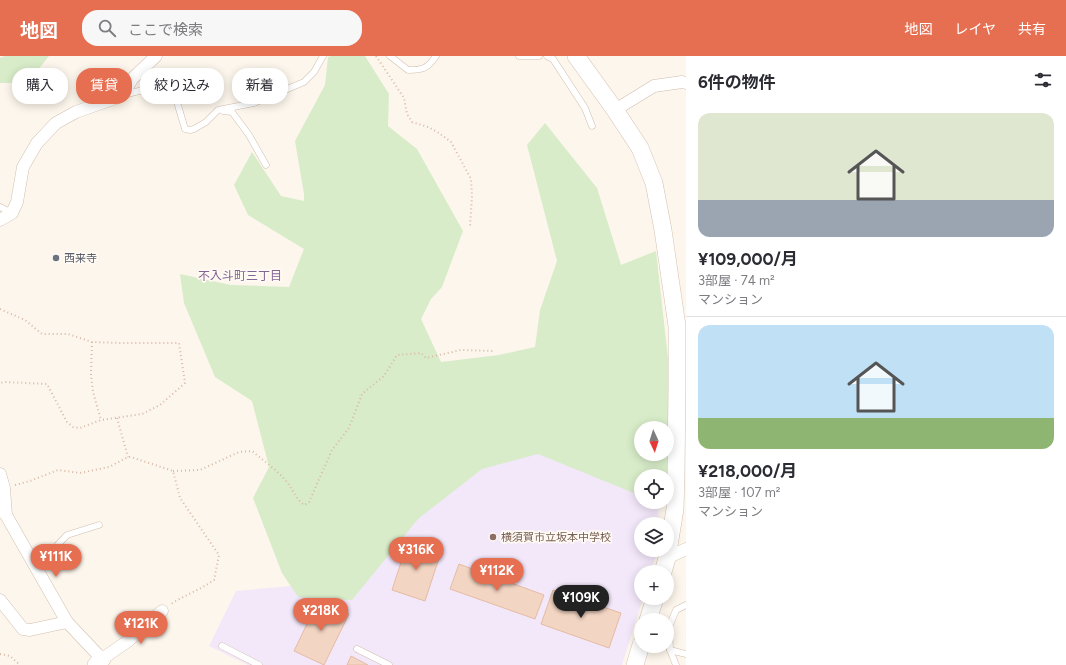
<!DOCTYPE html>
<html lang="ja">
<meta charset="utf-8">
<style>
body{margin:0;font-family:Figtree,"Noto Sans JP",sans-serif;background:#f7f7f7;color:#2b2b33;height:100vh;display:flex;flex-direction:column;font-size:15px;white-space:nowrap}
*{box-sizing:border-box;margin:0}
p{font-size:13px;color:#7c7c81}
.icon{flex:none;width:22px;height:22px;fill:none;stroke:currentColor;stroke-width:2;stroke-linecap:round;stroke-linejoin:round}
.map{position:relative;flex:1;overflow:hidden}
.drawer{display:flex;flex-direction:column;background:#fff;width:380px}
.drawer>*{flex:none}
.banner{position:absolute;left:12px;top:12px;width:380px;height:36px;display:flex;gap:8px}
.needle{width:26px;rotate:176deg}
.controls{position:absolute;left:634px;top:365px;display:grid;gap:8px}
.controls a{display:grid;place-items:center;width:40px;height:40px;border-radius:50%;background:#fff;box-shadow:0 2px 10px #0003;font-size:20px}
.price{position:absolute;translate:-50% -34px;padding:0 9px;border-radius:14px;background:#e76f51;color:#fff;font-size:13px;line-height:26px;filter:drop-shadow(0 1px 2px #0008)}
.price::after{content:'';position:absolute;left:50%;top:24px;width:12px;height:9px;margin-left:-6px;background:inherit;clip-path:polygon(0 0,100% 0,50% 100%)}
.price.active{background:#222;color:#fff}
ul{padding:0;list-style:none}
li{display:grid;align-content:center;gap:8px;height:212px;padding:0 12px}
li+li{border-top:1px solid #e1e1e2}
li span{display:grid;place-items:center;height:124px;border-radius:12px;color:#555}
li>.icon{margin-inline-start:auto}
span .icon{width:72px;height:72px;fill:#fffc;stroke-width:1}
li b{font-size:17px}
h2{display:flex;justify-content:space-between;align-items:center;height:48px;padding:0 12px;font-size:17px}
.chip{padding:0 14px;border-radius:16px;background:#fff;box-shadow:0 2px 10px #0003;font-size:14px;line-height:36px}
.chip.active{background:#e76f51;color:#fff}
header{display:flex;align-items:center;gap:24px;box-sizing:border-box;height:56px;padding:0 20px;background:#e76f51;color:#fff}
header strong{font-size:19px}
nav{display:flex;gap:22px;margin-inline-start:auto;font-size:14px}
.search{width:280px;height:36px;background:#f7f7f7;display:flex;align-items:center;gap:10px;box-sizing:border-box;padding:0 14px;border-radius:16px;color:#7c7c81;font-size:15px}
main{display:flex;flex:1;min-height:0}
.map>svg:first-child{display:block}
.education{fill:#f3e8fa}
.green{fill:#d8ecc9;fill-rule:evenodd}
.building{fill:#f3d5c3;stroke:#e6bba3}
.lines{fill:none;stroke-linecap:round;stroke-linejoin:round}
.lane-casing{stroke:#d1beb0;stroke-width:7}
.street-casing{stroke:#d1beb0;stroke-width:13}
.secondary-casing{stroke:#d6c0b0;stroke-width:18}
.path{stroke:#d9b8a5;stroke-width:2;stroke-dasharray:1 3;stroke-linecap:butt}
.lane{stroke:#fff;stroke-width:6}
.street{stroke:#fff;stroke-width:12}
.secondary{stroke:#fff;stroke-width:17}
.worship-dot{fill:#6b7280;stroke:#fffaf3;stroke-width:1.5}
.education-dot{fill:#8d6e63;stroke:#fffaf3;stroke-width:1.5}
.labels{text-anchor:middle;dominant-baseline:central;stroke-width:3.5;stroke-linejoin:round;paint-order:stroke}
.worship-label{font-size:11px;fill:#5b616d;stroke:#fffaf3;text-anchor:start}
.education-label{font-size:11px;fill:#785e54;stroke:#fffaf3;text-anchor:start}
.neighbourhood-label{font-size:12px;fill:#846695;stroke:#fffaf3}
</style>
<header>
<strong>地図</strong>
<div class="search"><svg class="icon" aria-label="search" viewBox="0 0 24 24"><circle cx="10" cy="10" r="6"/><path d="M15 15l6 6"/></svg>ここで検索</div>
<nav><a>地図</a><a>レイヤ</a><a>共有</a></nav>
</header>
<main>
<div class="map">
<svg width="686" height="609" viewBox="0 0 686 609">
<rect width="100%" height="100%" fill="#fdf6ec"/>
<polygon class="education" points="512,366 641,427 641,446 659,446 658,468 641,468 641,494 656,494 656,499 651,516 641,516 641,542 643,542 622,609 248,609 209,590 236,535 313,528"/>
<g class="green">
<polygon points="5,0 49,0 33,20 11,27 0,27 0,2"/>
<path d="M331 0H365L389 38 388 70 417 93 463 175 442 231 431 243 421 263 441 306 499 299 535 291 540 254 557 205 527 89 545 67 597 132 621 209 656 195 671 329 667 438V420H641V440L538 398 482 413 418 463 352 544 298 541 282 517 253 442 269 411 252 345 215 321 184 247 180 218 231 229 289 231 304 193 248 159 234 129 252 96 281 140 304 145V138L295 85 325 29 328 1ZM641 372H667V398H641Z"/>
</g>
<g class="building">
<polygon points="408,485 441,496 425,545 392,534"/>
<polygon points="459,508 544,539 535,563 450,533"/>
<polygon points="553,534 621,557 609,592 541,568"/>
<polygon points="319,543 349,558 324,609 294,595"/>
<polygon points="351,600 368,609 347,609"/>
</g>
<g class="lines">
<defs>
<g id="lane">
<path d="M390 0 408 14C423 14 427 13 436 0"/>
<polyline points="519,0 539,0"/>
<polyline points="547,0 553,3 585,52 592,70"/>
<polyline points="123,39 143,34 157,32 171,36 177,46 185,73 190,74 194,73 206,66 218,54 254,47 304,26 314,16 323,0"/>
<polyline points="223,55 232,56 249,79 266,109"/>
<polyline points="0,151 12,157"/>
<polyline points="34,508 49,498 67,479 99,469"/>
<polyline points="222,590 259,609"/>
<polyline points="357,593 389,609"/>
<polyline points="670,594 686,598"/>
<polyline points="676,609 670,594 669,571 676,554 686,549"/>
</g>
<g id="street">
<polyline points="615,54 654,30 682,26 686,27"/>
<polyline points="0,164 12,157 17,146 23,111 37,87 56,67 76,56 121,40 125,36 132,23 156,0"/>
<polyline points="0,418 4,432 6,459"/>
<polyline points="0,452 6,459 67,566 102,603 128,585 162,555"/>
<polyline points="667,502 686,493"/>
<polyline points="0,544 23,573 30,574 67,566"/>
</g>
<g id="secondary">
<polyline points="576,0 615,54 640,92 654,127 663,174 677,270 677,330 676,417 675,453 667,502 663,516"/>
<polyline points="648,564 655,542"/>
<polyline points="96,609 102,603"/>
<polyline points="635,609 641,589"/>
</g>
</defs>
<use href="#lane" class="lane-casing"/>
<use href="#street" class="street-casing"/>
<use href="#secondary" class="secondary-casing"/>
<g class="path">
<polyline points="376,0 404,42 407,58 412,66 428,71 439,77 451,86 471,123 472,140 470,171"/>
<polyline points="0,253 25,264 42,278 68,278 92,286 120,287 179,287 185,327 160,349 142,358 101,364 80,372 73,371 67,366 47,328 4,326 0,327"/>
<polyline points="92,286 91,319 93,336 101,364"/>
<polyline points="117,362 128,401"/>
<path d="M173 415 200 414 239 396 252 395C264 405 277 414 287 426 293 434 296 443 304 449L309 446 332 394 349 372 362 338 384 320 397 299 421 297 426 302 461 294 495 295"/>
<path d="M15 429 30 425 58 414 80 417 109 411 128 401H131L173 415 180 442 219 499 214 524C200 534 185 539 171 548"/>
<polyline points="0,598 10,600 20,609"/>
</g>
<use href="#lane" class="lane"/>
<use href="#street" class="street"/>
<use href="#secondary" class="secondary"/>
</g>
<circle class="worship-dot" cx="56" cy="202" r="4"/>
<circle class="education-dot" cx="493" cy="481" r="4"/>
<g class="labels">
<g class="worship-label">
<text x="64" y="202">西来寺</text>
</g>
<g class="education-label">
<text x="501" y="481">横須賀市立坂本中学校</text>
</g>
<g class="neighbourhood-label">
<text x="240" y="220">不入斗町三丁目</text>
</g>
</g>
</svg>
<div class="controls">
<a><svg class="needle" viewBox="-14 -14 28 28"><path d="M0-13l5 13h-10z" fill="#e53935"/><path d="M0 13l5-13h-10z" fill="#7c7c81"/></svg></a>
<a><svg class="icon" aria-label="locate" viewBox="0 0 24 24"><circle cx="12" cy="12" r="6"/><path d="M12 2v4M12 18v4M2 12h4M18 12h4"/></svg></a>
<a><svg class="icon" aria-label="layers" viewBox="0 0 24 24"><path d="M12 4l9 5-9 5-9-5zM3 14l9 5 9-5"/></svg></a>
<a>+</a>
<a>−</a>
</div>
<b class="price" style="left:416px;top:515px">¥316K</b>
<b class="price" style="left:56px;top:522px">¥111K</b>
<b class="price" style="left:497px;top:536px">¥112K</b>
<b class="price active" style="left:581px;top:563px">¥109K</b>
<b class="price" style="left:321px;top:576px">¥218K</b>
<b class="price" style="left:141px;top:589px">¥121K</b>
<div class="banner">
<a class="chip">購入</a>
<a class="chip active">賃貸</a>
<a class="chip">絞り込み</a>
<a class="chip">新着</a>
</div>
</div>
<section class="drawer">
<h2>6件の物件<svg class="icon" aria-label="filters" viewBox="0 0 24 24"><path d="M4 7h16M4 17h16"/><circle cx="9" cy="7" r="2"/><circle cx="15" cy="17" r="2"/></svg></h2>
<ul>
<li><span style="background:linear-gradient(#dfe7d0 70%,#9aa5b1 0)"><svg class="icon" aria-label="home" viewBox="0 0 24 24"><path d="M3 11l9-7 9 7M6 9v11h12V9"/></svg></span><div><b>¥109,000/月</b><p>3部屋 · 74 m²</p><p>マンション</p></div></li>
<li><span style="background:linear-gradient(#bfe0f5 75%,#8fb573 0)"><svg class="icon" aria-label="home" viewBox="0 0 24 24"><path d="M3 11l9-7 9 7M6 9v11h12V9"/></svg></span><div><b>¥218,000/月</b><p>3部屋 · 107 m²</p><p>マンション</p></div></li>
</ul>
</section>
</main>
